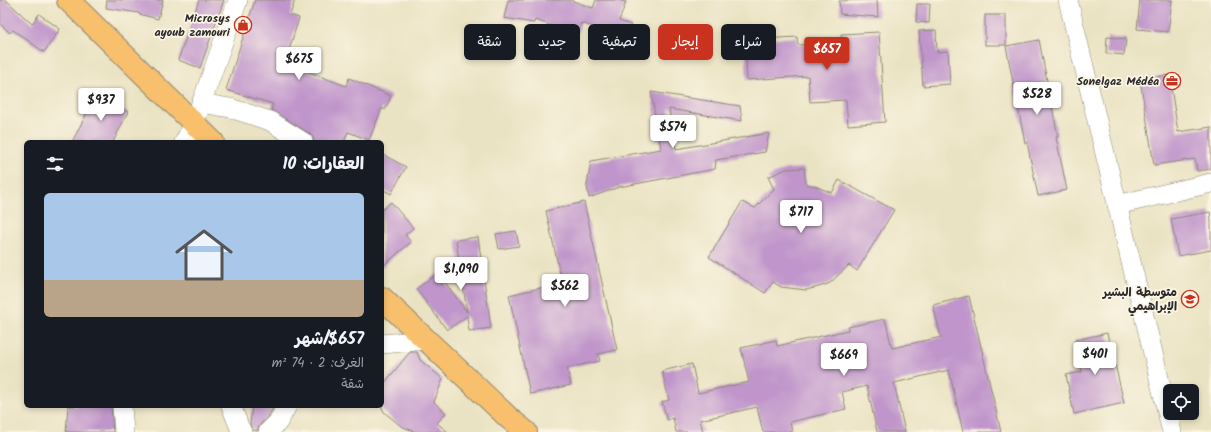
<!DOCTYPE html>
<html lang="ar">
<meta charset="utf-8">
<style>
body{margin:0;font-family:Kalam,"Playpen Sans Arabic",sans-serif;background:#242831;color:#f1f3f6;direction:rtl;height:100vh;display:flex;flex-direction:column;font-size:15px;white-space:nowrap}
*{box-sizing:border-box;margin:0}
p{font-size:13px;color:#9ea1a6}
.icon{flex:none;width:22px;height:22px;fill:none;stroke:currentColor;stroke-width:2;stroke-linecap:round;stroke-linejoin:round}
.map{position:relative;flex:1;overflow:hidden;direction:ltr}
.details{position:absolute;left:24px;top:140px;width:360px;height:268px;display:flex;flex-direction:column;background:#171b24;border-radius:6px;box-shadow:0 2px 6px #0003;direction:rtl}
.details>*{flex:none}
.banner{position:absolute;left:396px;top:24px;width:380px;height:36px;direction:rtl;display:flex;gap:8px}
.tools{position:absolute;left:1163px;top:384px;display:grid;gap:8px}
.tools a{display:grid;place-items:center;width:36px;height:36px;border-radius:6px;background:#171b24;box-shadow:0 2px 6px #0003;font-size:20px}
.price{position:absolute;translate:-50% -34px;padding:0 9px;border-radius:4px;background:#fff;color:#222;font-size:13px;line-height:26px;filter:drop-shadow(0 1px 2px #0008)}
.price::after{content:'';position:absolute;left:50%;top:24px;width:12px;height:9px;margin-left:-6px;background:inherit;clip-path:polygon(0 0,100% 0,50% 100%)}
.price.on{background:#c8321e;color:#fff}
ul{padding:0;list-style:none}
li{display:grid;align-content:center;gap:8px;height:212px;padding:0 20px}
li span{display:grid;place-items:center;height:124px;border-radius:6px;color:#555}
li>.icon{margin-inline-start:auto}
span .icon{width:72px;height:72px;fill:#fffc;stroke-width:1}
li b{font-size:17px}
h2{display:flex;justify-content:space-between;align-items:center;height:48px;padding:0 20px;font-size:17px}
.chip{padding:0 14px;border-radius:6px;background:#171b24;box-shadow:0 2px 6px #0003;font-size:14px;line-height:36px}
.chip.on{background:#c8321e;color:#fff}
.map>svg:first-child{display:block}
.building{fill:#c095cb}
.lines{fill:none;stroke-linecap:round;stroke-linejoin:round}
.minor-casing{stroke:#8a8777;stroke-width:20}
.major-casing{stroke:#8a8777;stroke-width:24}
.minor{stroke:#fff;stroke-width:19}
.major{stroke:#f8bf6c;stroke-width:22}
.labels{text-anchor:middle;dominant-baseline:central;stroke-width:3.5;stroke-linejoin:round;paint-order:stroke}
.poi-label{font-size:12px;font-weight:bold;fill:#2b2b2b;stroke:#fcf5e5;text-anchor:end}
</style>
<div class="map">
<svg width="1211" height="432" viewBox="0 0 1211 432">
<rect width="100%" height="100%" fill="#fcf5e5"/>
<filter id="ink" filterUnits="userSpaceOnUse"><feTurbulence type="fractalNoise" baseFrequency=".025" numOctaves="2"/><feDisplacementMap in="SourceGraphic" scale="8" xChannelSelector="R" yChannelSelector="G"/><feConvolveMatrix kernelMatrix="1 2 1 2 8 2 1 2 1" color-interpolation-filters="sRGB"/></filter>
<filter id="wash" filterUnits="userSpaceOnUse"><feTurbulence type="fractalNoise" baseFrequency=".012" numOctaves="4" result="noise"/><feDisplacementMap in="SourceGraphic" scale="16" xChannelSelector="R" yChannelSelector="G"/><feGaussianBlur stdDeviation="0.9" result="paint"/><feColorMatrix in="noise" values="0 0 0 0 0 0 0 0 0 0 0 0 0 0 0 0 0 1.4 0 .05"/><feComposite in="paint" operator="in"/></filter>
<g filter="url(#wash)">
<rect width="100%" height="100%" fill="#eae3c3"/>
<g id="blocks">
<g class="building">
<polygon points="0,0 6,0 32,24 39,14 60,29 44,52 13,30 10,33 0,24"/>
<polygon points="107,0 163,0 158,19 139,14 139,13 106,8"/>
<polygon points="199,0 224,0 200,68 178,60"/>
<polygon points="255,0 295,0 290,15 299,18 285,63 346,86 349,78 391,96 385,110 382,108 369,140 348,132 344,142 314,142 313,137 309,133 271,110 273,104 226,90"/>
<polygon points="508,0 570,0 593,8 596,0 618,0 626,2 619,21 631,25 625,43 604,35 605,31 581,23 577,34 535,20 534,23 504,18"/>
<polygon points="864,0 877,0 878,17 840,14 839,1"/>
<polygon points="1140,0 1172,0 1168,32 1137,29"/>
<polygon points="917,4 930,4 929,23 916,22"/>
<rect x="985" y="15" width="21" height="30"/>
<polygon points="936,30 937,52 948,51 950,84 923,86 919,31"/>
<polygon points="879,32 885,122 848,125 846,100 810,102 808,76 747,80 745,40 797,37 798,45 842,43 841,34"/>
<polygon points="1107,37 1126,39 1124,55 1106,53"/>
<polygon points="1039,40 1058,137 1056,137 1067,190 1038,196 1027,142 1025,143 1006,46"/>
<polygon points="1169,75 1178,132 1211,127 1211,169 1197,171 1195,159 1154,165 1140,79"/>
<polygon points="651,92 740,106 742,121 669,109 676,149 769,133 765,152 716,160 715,169 619,187 589,198 587,186 591,161 661,149"/>
<polygon points="96,95 128,112 113,142 72,142"/>
<polygon points="382,154 406,167 391,194 382,189"/>
<polygon points="804,168 806,184 815,186 832,193 839,180 894,210 857,271 849,265 830,283 822,286 806,290 781,287 773,282 765,293 709,257 742,202 755,208 774,189 768,177 786,169"/>
<polygon points="391,202 413,228 405,235 411,242 382,267 382,210"/>
<polygon points="584,202 617,350 598,354 600,361 567,368 571,385 530,394 509,295 562,283 546,211"/>
<polygon points="1210,212 1211,221 1211,250 1178,256 1171,219"/>
<polygon points="516,231 519,246 499,249 496,234"/>
<polygon points="478,237 491,328 469,331 467,316 447,330 416,289 438,273 467,312 456,240"/>
<polygon points="969,296 1001,432 963,432 949,370 894,383 905,432 877,432 867,386 842,392 846,409 790,422 792,432 763,432 757,407 700,420 703,432 676,432 673,418 667,420 662,402 669,400 662,371 692,364 698,393 749,382 741,348 776,340 777,346 848,330 848,327 885,319 892,348 941,337 933,305"/>
<polygon points="1107,333 1114,364 1115,364 1124,403 1074,414 1066,375 1082,372 1075,340"/>
<polygon points="410,352 417,352 420,360 443,379 434,402 446,413 437,423 448,432 416,432 401,426 384,412 382,408 382,386"/>
<polygon points="68,406 111,406 113,432 66,432"/>
<polygon points="252,406 274,406 269,415 260,425 257,431 253,430 250,424"/>
</g>
</g>
</g>
<g filter="url(#ink)">
<use href="#blocks" fill-opacity="0" stroke="#8a8777" stroke-width="1"/>
<g class="lines">
<defs>
<g id="minor">
<polyline points="1068,0 1172,432"/>
<polyline points="201,103 230,108 270,121 303,142"/>
<polyline points="184,142 194,124 238,0"/>
<polyline points="1117,205 1211,183"/>
<polyline points="382,344 426,340"/>
<polyline points="122,406 124,432"/>
<polyline points="231,406 239,426 242,432"/>
<polyline points="268,432 278,422 287,406"/>
</g>
<g id="major">
<polyline points="68,0 213,142"/>
<polyline points="382,298 510,419 526,432"/>
</g>
</defs>
<use href="#minor" class="minor-casing"/>
<use href="#major" class="major-casing"/>
<use href="#minor" class="minor"/>
<use href="#major" class="major"/>
</g>
</g>
<defs>
<symbol id="shop-ring" viewBox="-11 -11 22 22"><circle r="9.5" fill="#fcf5e5" stroke="#c8321e" stroke-width="1.5"/><path d="M-5-2.5h2.3a2.7 3.5 0 0 1 5.4 0H5L5.5 6h-11ZM-1.5-2.5h3a1.5 2.3 0 0 0-3 0Z" fill="#c8321e"/></symbol>
<symbol id="office-ring" viewBox="-11 -11 22 22"><circle r="9.5" fill="#fcf5e5" stroke="#c8321e" stroke-width="1.5"/><path d="M-6-3h4V-5.5h4V-3h4V5H-6ZM-1-4.5V-3h2v-1.5ZM-6 0V1H6V0Z" fill="#c8321e"/></symbol>
<symbol id="school-ring" viewBox="-11 -11 22 22"><circle r="9.5" fill="#fcf5e5" stroke="#c8321e" stroke-width="1.5"/><path d="M0-5L7-2L0 1L-7-2ZM-4 1L0 2.5L4 1V4Q0 6-4 4Z" fill="#c8321e"/></symbol>
</defs>
<g fill-rule="evenodd">
<use href="#shop-ring" x="233" y="15" width="20" height="20"/>
<use href="#office-ring" x="1162" y="71" width="20" height="20"/>
<use href="#school-ring" x="1180" y="289" width="20" height="20"/>
</g>
<g class="labels">
<g class="poi-label">
<text x="230" y="18">Microsys<tspan x="230" dy="14">ayoub zamouri</tspan></text>
<text x="1159" y="81">Sonelgaz Médéa</text>
<text x="1177" y="292">متوسطة البشير<tspan x="1177" dy="14">الإبراهيمي</tspan></text>
</g>
</g>
</svg>
<div class="tools">
<a><svg class="icon" aria-label="locate" viewBox="0 0 24 24"><circle cx="12" cy="12" r="6"/><path d="M12 2v4M12 18v4M2 12h4M18 12h4"/></svg></a>
</div>
<b class="price on" style="left:827px;top:71px">$657</b>
<b class="price" style="left:299px;top:81px">$675</b>
<b class="price" style="left:1037px;top:116px">$528</b>
<b class="price" style="left:101px;top:122px">$937</b>
<b class="price" style="left:673px;top:149px">$574</b>
<b class="price" style="left:801px;top:234px">$717</b>
<b class="price" style="left:461px;top:291px">$1,090</b>
<b class="price" style="left:565px;top:308px">$562</b>
<b class="price" style="left:1095px;top:376px">$401</b>
<b class="price" style="left:844px;top:377px">$669</b>
<div class="banner">
<a class="chip">شراء</a>
<a class="chip on">إيجار</a>
<a class="chip">تصفية</a>
<a class="chip">جديد</a>
<a class="chip">شقة</a>
</div>
<section class="details">
<h2>العقارات: 10<svg class="icon" aria-label="filters" viewBox="0 0 24 24"><path d="M4 7h16M4 17h16"/><circle cx="9" cy="7" r="2"/><circle cx="15" cy="17" r="2"/></svg></h2>
<ul>
<li><span style="background:linear-gradient(#a9c7e8 70%,#b9a48a 0)"><svg class="icon" aria-label="home" viewBox="0 0 24 24"><path d="M3 11l9-7 9 7M6 9v11h12V9"/></svg></span><div><b>$657/شهر</b><p>الغرف: 2 · 74 m²</p><p>شقة</p></div></li>
</ul>
</section>
</div>
